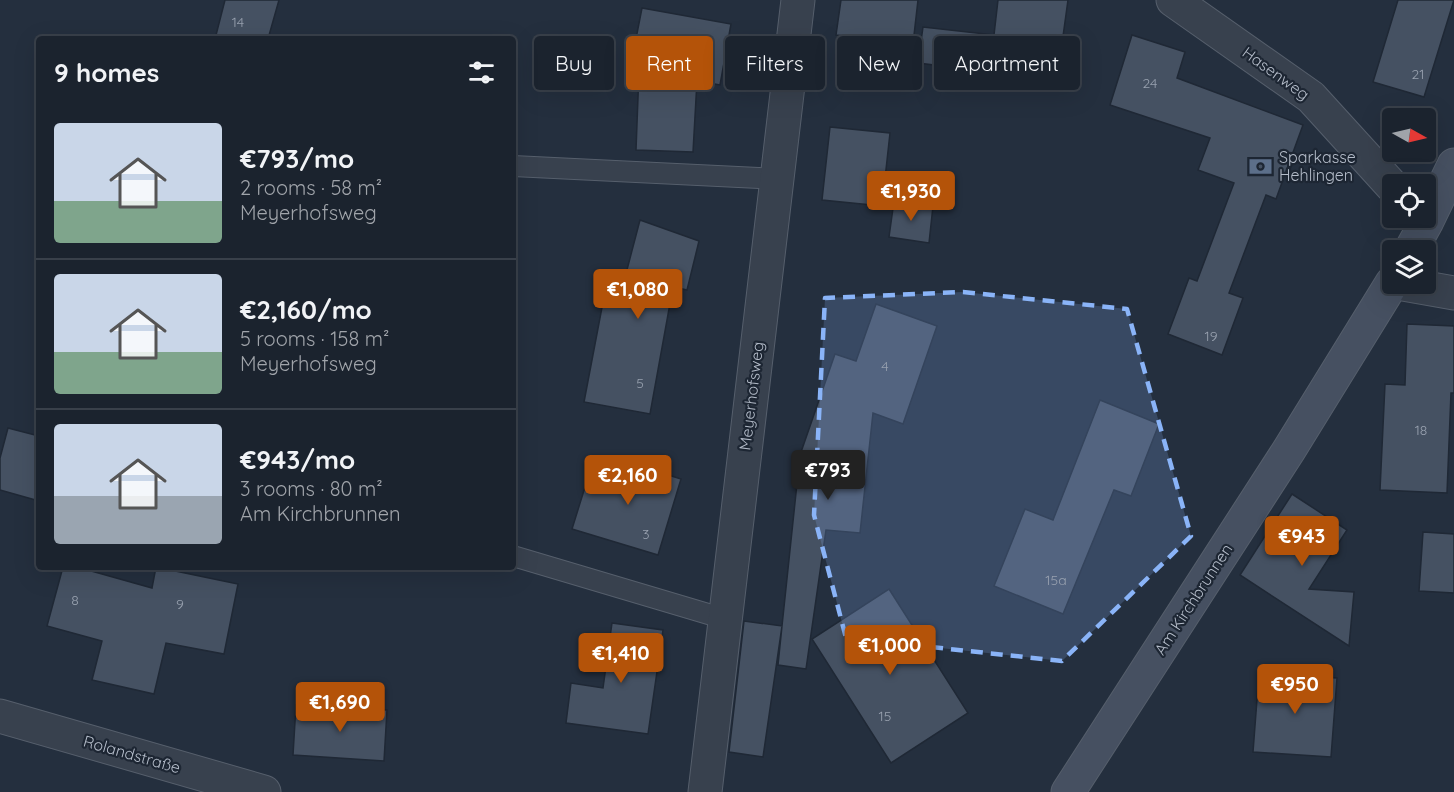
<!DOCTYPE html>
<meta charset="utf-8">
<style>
body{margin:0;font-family:Quicksand,sans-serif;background:#242b36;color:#f1f3f6;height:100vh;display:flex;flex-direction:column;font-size:22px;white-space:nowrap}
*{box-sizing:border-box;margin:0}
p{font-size:20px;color:#a0a4aa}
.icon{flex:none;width:33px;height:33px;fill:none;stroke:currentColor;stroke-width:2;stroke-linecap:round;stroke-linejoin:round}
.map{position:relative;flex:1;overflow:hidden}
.drawer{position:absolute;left:36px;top:36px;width:480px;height:534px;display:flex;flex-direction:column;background:#1b232e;border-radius:6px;box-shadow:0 6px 24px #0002,0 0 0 2px #39404a}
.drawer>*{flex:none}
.top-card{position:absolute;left:534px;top:36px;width:570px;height:54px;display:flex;gap:12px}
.needle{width:39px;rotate:98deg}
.controls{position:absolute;left:1382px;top:108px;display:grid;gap:12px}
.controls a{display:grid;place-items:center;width:54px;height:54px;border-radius:6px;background:#1b232e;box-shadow:0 6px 24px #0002,0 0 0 2px #39404a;font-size:30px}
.price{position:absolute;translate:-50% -51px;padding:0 14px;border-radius:6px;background:#b45309;color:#fff;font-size:20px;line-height:39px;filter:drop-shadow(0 2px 3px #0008)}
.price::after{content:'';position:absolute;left:50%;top:36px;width:18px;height:14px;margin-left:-9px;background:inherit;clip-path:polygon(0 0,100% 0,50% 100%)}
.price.current{background:#222;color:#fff}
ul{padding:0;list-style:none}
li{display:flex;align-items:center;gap:18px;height:150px;padding:0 18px}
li+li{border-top:2px solid #39404a}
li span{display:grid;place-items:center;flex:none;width:168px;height:120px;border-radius:6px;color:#555}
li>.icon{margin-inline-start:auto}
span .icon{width:72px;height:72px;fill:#fffc;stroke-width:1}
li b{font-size:26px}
h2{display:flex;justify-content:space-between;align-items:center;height:72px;padding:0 18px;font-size:26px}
.chip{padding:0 21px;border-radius:6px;background:#1b232e;box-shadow:0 6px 24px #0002,0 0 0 2px #39404a;font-size:21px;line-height:54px}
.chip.current{background:#b45309;color:#fff}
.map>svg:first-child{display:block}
.building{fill:#455162;stroke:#1f2835;stroke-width:1.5}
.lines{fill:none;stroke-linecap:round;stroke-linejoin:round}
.service-casing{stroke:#565f6c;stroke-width:22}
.minor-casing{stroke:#565f6c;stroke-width:35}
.secondary-casing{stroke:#565f6c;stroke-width:35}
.service{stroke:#38414e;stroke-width:20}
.minor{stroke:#38414e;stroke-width:33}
.secondary{stroke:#465061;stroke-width:33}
.marked{fill:#8ab4f8;fill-opacity:0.2;stroke:#8ab4f8;stroke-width:4.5;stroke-dasharray:12 8;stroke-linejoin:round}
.labels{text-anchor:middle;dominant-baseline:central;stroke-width:4.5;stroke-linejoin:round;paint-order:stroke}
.number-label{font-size:14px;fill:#98a1af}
.street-label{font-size:16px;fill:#b4bcc9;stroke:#1d2633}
.poi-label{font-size:16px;fill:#b4bcc9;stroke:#1d2633;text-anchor:start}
</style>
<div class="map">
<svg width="1454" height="792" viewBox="0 0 1454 792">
<rect width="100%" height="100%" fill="#242f3e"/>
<g class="building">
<polygon points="225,0 279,0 268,39 215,39"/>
<polygon points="841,0 918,0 913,44 836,35"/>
<polygon points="998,0 1068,0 1057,80 918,63 923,27 994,35"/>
<polygon points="1398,0 1454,0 1424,97 1373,82"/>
<polygon points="642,8 731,24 720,85 697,81 693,152 636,150 639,71 630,69"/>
<polygon points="1132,35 1185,52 1177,78 1303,125 1276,199 1266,195 1229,293 1243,298 1222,355 1168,334 1189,278 1197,281 1234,183 1198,170 1210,138 1110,105"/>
<polygon points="830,127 890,133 882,206 822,200"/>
<polygon points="894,201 933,206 929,243 889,237"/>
<polygon points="640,220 699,241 687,290 673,287 650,414 584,402 607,281 623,285"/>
<polygon points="876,304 937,326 903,424 873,413 860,533 826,530 806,669 778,665 782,626 763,757 729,752 744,621 782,626 800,455 835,354 856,361"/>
<polygon points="1407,324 1454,326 1454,393 1451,393 1447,493 1380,490 1385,384 1405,385"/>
<polygon points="1100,400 1159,424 1131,496 1114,490 1063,614 994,586 1025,509 1053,520"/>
<polygon points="8,428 39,436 39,501 0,490 0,458"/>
<polygon points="618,459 681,479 658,555 572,529 590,471 612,478"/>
<polygon points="1292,494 1347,530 1309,589 1354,592 1349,646 1240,575"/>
<polygon points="1423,532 1454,534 1454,593 1419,591"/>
<polygon points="63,567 77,567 152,588 156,567 238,584 224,654 166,643 154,694 92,680 102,641 47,626"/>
<polygon points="889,589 968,713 891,763 812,639"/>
<polygon points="612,623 663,630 648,734 566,723 571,683 603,688"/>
<polygon points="1259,673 1337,678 1331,757 1253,752"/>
<polygon points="296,705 387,710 384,761 293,755"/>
</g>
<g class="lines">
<defs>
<g id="service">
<polyline points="513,166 777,179"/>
<polyline points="513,556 725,619"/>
</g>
<g id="minor">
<polyline points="1173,0 1311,97 1392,186"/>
<polyline points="1403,284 1454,293"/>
<polyline points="0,716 264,792"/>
<polyline points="705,792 798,0"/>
</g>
<g id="secondary">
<polyline points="1411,250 1427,221 1454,165"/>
<polyline points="1068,792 1289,450 1392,283"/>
</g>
</defs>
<use href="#service" class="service-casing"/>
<use href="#minor" class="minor-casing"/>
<use href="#secondary" class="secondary-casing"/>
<use href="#service" class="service"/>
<use href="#minor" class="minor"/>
<use href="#secondary" class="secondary"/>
</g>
<path class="marked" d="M963 292 1127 309 1191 536 1062 661 846 638 814 515 825 298Z"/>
<defs>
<symbol id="bank-bare" viewBox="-9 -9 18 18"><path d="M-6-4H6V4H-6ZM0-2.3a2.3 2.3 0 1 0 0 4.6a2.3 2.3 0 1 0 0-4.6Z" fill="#5c6f8a" stroke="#1d2633" stroke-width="2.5" paint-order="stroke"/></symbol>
</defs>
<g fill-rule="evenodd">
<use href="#bank-bare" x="1244" y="150" width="33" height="33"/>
</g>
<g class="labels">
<g class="number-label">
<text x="238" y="22">14</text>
<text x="1418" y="74">21</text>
<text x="1150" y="83">24</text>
<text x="1211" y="336">19</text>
<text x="885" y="366">4</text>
<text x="640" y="383">5</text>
<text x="1421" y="430">18</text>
<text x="646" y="534">3</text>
<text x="1056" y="580">15a</text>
<text x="75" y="600">8</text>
<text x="180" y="604">9</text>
<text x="885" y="716">15</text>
</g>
<g class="street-label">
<text transform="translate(1276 73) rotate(36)">Hasenweg</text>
<text transform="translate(751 396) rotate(-83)">Meyerhofsweg</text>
<text transform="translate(1193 599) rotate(-57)">Am Kirchbrunnen</text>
<text transform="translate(132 754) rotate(16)">Rolandstraße</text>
</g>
<g class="poi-label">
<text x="1279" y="157">Sparkasse<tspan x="1279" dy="18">Hehlingen</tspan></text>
</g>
</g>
</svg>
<div class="controls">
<a><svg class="needle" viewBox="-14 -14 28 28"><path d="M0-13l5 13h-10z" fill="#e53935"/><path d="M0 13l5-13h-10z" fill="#a0a4aa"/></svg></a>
<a><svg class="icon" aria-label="locate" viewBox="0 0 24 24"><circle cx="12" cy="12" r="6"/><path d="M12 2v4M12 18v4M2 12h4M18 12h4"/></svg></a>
<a><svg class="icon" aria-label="layers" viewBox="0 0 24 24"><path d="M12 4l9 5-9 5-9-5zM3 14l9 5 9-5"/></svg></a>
</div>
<b class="price" style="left:911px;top:222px">€1,930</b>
<b class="price" style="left:638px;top:320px">€1,080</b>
<b class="price current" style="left:828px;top:501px">€793</b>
<b class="price" style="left:628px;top:506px">€2,160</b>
<b class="price" style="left:1302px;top:567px">€943</b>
<b class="price" style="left:890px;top:676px">€1,000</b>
<b class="price" style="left:621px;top:684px">€1,410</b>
<b class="price" style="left:1295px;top:715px">€950</b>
<b class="price" style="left:340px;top:733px">€1,690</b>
<div class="top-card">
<a class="chip">Buy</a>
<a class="chip current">Rent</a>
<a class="chip">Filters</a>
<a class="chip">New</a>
<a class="chip">Apartment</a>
</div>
<section class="drawer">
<h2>9 homes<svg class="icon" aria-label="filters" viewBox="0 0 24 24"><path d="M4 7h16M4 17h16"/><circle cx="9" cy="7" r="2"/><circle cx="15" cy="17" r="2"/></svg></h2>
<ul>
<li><span style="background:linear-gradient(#c9d6e8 65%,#7fa58c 0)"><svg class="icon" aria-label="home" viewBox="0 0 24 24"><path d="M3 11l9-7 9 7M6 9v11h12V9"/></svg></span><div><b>€793/mo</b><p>2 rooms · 58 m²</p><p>Meyerhofsweg</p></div></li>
<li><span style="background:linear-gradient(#c9d6e8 65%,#7fa58c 0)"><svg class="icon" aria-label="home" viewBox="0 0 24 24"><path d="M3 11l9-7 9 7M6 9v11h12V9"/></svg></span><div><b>€2,160/mo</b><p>5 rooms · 158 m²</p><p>Meyerhofsweg</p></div></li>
<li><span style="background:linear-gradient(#c9d6e8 60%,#9aa5b1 0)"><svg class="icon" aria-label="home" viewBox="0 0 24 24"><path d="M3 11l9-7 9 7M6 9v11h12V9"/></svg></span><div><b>€943/mo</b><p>3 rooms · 80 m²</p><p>Am Kirchbrunnen</p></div></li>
</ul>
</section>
</div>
